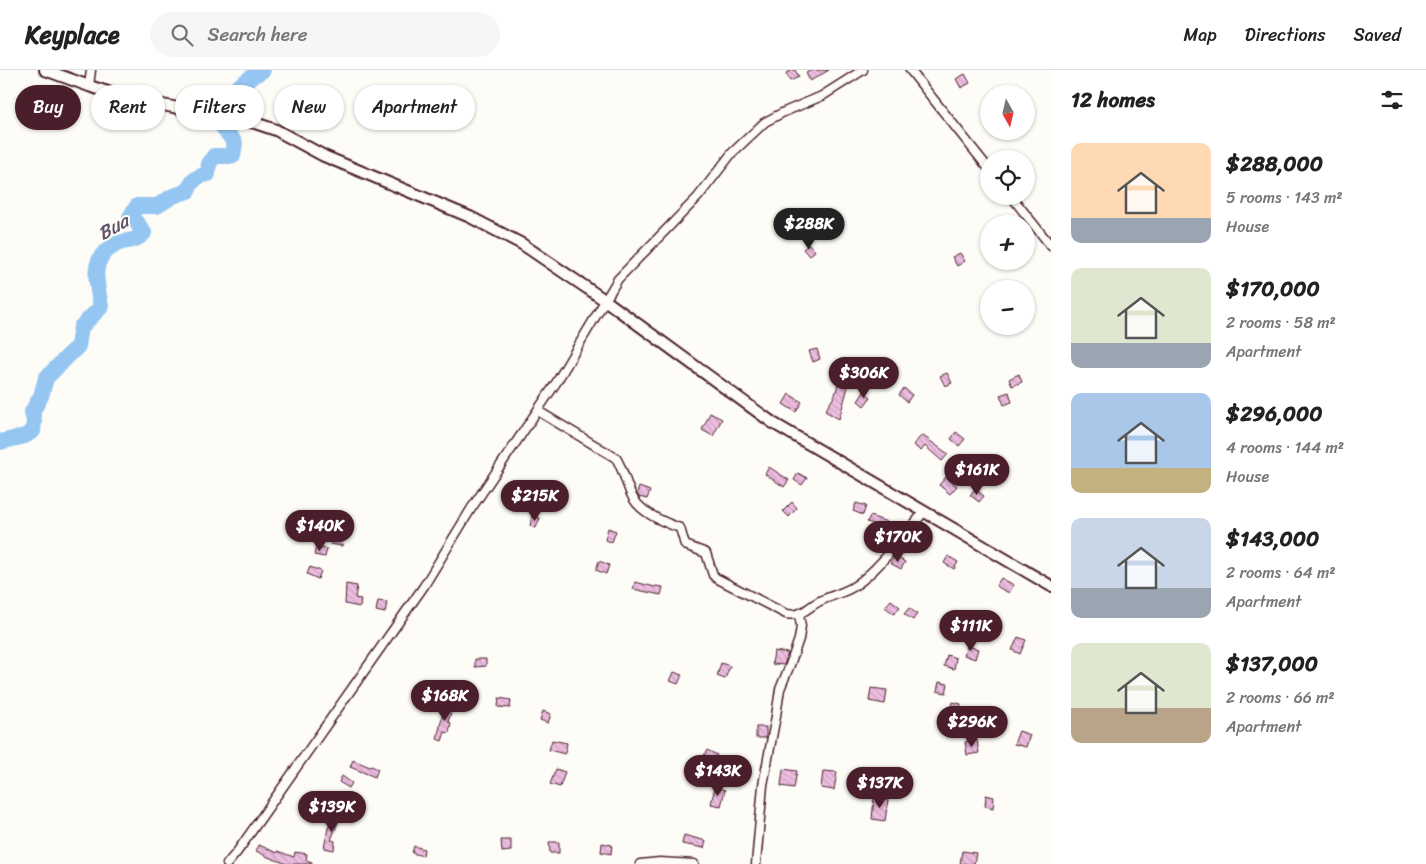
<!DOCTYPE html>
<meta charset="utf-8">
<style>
body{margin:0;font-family:Sriracha,sans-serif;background:#f6f6f6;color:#222;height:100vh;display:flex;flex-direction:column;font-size:19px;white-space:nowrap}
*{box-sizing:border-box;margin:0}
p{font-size:16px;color:#767676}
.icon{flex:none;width:28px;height:28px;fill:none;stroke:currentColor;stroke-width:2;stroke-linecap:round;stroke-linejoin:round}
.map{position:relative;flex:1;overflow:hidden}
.side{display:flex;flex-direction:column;background:#fff;width:375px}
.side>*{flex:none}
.hud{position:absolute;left:15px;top:15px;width:475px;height:45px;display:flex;gap:10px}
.needle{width:32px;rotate:172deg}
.fabs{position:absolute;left:980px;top:15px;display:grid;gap:10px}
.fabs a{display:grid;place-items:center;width:55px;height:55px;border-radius:50%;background:#fff;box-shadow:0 1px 4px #0004;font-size:25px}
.price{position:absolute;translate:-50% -42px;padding:0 11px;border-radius:18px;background:#4a1f2b;color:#fff;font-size:16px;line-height:32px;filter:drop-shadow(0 1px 2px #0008)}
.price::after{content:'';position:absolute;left:50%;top:30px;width:15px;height:11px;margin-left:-8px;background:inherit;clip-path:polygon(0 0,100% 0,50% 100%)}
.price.current{background:#222;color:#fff}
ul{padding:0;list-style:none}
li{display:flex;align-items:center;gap:15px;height:125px;padding:0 20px}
li span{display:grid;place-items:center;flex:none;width:140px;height:100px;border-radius:10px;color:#555}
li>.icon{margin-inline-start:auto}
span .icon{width:60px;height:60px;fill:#fffc;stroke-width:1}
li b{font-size:21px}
h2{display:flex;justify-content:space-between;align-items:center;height:60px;padding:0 20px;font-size:21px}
.chip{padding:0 18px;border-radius:22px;background:#fff;box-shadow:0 1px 4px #0004;font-size:18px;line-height:45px}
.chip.current{background:#4a1f2b;color:#fff}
header{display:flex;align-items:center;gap:30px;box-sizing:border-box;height:70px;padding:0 25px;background:#fff;border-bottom:1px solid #e0e0e0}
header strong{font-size:24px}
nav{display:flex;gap:28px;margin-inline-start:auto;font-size:18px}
.search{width:350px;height:45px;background:#f6f6f6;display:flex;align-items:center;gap:12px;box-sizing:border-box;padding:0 18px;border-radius:28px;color:#767676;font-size:19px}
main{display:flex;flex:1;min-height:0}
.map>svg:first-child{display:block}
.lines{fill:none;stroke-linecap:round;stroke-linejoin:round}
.river{stroke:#95c6f1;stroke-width:16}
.building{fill:url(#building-back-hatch);stroke:#4a1f2b}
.minor-casing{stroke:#4a1f2b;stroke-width:11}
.tertiary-casing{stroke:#4a1f2b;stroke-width:14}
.minor{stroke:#fdfcf7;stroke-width:8}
.tertiary{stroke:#fdfcf7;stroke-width:10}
.labels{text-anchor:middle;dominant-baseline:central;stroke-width:4;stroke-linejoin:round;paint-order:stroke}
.water-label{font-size:19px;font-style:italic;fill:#605166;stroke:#fdfcf7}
</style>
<header>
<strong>Keyplace</strong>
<div class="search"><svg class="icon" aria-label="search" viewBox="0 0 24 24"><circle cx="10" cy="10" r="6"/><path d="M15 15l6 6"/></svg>Search here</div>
<nav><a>Map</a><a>Directions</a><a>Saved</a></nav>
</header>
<main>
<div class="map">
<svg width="1051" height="794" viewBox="0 0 1051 794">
<defs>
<pattern id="building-back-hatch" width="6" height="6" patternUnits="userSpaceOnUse" patternTransform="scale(1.25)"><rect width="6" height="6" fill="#ecbddf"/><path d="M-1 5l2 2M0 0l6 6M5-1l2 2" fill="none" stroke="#cca2c0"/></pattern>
</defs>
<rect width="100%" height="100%" fill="#fdfcf7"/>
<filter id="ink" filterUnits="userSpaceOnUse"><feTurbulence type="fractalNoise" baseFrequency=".02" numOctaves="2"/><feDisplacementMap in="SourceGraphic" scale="10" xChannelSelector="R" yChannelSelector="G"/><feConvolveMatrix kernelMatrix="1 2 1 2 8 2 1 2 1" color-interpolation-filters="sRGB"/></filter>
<g filter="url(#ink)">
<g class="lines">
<path class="river" d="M0 372 25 366 33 361 34 351 32 342 41 326 46 308 78 276 81 257 101 237C98 218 89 192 109 179 112 177 115 174 119 173 132 169 132 173 144 163L138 154 130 147 137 136H157L173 126 188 121C192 110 197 106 208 104L209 94 214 86H233L235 73 218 51C218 26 244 12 263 0"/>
</g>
<g class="building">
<polygon points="793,0 795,0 799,7 790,11 786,3"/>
<polygon points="812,0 829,0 810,11 806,3"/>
<polygon points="965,4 970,13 961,18 956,9"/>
<polygon points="809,174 815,181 809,186 803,179"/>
<polygon points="960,183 965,191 957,196 952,187"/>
<polygon points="817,279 820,289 813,292 809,281"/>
<polygon points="947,303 952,313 945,316 940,306"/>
<polygon points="1019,304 1022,312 1012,316 1009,309"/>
<polygon points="838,314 848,317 839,349 825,341 835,325"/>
<polygon points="904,318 912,325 907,332 899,325"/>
<polygon points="864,322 871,327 864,336 858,331"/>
<polygon points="1009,322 1012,332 1004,335 1000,325"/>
<polygon points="789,324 802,332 796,342 783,334"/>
<polygon points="710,343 722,349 713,366 702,360"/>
<polygon points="956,362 965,369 959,376 951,369"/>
<polygon points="922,365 948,384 942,391 925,376 921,381 913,375"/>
<polygon points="769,397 789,410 784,417 765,404"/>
<polygon points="798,403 807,408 802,415 794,410"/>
<polygon points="946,407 957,416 950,424 939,415"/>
<polygon points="639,417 650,421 647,429 639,427 637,423"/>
<polygon points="975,419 984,426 979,432 970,425"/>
<polygon points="792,432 797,438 789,447 783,441"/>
<polygon points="856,433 866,436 863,445 853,441"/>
<polygon points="532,446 540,448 536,458 530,456"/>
<polygon points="870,446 887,452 884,458 867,452"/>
<polygon points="608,458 616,461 612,472 605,470"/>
<polygon points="332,465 344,467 342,476 330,474"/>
<polygon points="316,477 327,479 325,487 314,485"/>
<polygon points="895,486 905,492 901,499 890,493"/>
<polygon points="948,486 958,492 954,499 944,493"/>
<polygon points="599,491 609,495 606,504 596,500"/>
<polygon points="310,497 321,501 318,509 307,504"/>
<polygon points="1001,508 1014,515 1009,523 996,516"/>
<polygon points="635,512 655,517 656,516 663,517 661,525 633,519"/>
<polygon points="346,514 357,516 355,528 361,529 360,537 345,534"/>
<polygon points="891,530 900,537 894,544 885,537"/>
<polygon points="378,531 387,532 385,543 376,541"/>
<polygon points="909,538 917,544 913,550 904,544"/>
<polygon points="983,541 992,549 986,556 977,549"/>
<polygon points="1018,567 1026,570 1020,584 1012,580"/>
<polygon points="967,576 978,579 975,589 964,585"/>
<polygon points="774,581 788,583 784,595 772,594"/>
<polygon points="947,585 956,588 954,599 944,596"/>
<polygon points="475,589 486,589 486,596 475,597"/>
<polygon points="721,593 730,596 725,609 717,606"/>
<polygon points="674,602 682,605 678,614 670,611"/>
<polygon points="939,612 948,614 946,623 937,621"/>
<polygon points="871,618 887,620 885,634 869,631"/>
<polygon points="499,628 511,630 510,638 498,637"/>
<polygon points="953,632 961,634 959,646 950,644"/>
<polygon points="445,634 453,636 448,652 451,653 449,663 445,662 442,671 437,669"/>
<polygon points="543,641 551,644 548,653 540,650"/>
<rect x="756" y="657" width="10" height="11"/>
<polygon points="1019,661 1030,665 1026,677 1014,674"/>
<polygon points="552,670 567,673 565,684 549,680"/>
<polygon points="977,670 979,683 967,685 965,672"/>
<polygon points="707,680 717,685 708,700 699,695"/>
<polygon points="353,690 370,697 371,696 378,699 375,707 350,697"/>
<polygon points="556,699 565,702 560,717 550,714"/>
<polygon points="783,699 797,701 794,718 781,716"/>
<polygon points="823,701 837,702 834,720 821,718"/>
<polygon points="342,706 352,713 349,718 339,712"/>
<polygon points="715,717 725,720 721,736 711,734"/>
<polygon points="986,725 994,727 993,738 985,736"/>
<polygon points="874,728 888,730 885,751 872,749"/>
<polygon points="337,742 341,744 331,770 335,771 334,780 324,778 328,758"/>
<polygon points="684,765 706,771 704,778 682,774"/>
<polygon points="501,770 511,770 511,781 502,782"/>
<polygon points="549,772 559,772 559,783 550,783"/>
<polygon points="602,773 612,775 611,784 601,782"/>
<polygon points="259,775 277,783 277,781 294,787 295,782 307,784 306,790 312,792 312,794 287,794 268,787 256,781"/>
<polygon points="414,776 424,779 423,786 412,783"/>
<polygon points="962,781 976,783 974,794 960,794"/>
</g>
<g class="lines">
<defs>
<g id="minor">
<polyline points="910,0 989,99"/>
<polyline points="89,16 91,0"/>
<polyline points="1011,126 1051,176"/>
<path d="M538 341 616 388C623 399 625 411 631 424 638 442 663 452 680 458L685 475 706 483 713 505 716 508 786 544C803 547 807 537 820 531 832 525 845 523 856 515 880 498 904 465 924 442"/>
<polyline points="227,794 237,782 424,516 471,439 556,313 618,209 698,127 732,83 765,52 784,42 822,26 863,0"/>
<polyline points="640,794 660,792 694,794"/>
<polyline points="756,794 763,715 776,646 780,619 790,595 799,569 801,556 799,545"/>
</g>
<polyline id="tertiary" points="45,0 89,16 127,28 255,53 276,60 324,86 470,147 522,174 606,231 773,353 1051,516"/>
</defs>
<use href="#minor" class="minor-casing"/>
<use href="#tertiary" class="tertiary-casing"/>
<use href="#minor" class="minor"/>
<use href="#tertiary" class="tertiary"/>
</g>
</g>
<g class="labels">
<g class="water-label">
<text transform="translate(113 157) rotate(-30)">Bua</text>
</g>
</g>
</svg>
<div class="fabs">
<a><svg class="needle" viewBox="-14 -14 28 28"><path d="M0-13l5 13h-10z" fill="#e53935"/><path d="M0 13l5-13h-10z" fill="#767676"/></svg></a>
<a><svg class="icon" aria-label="locate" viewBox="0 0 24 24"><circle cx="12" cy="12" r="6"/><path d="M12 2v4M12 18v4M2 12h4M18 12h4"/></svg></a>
<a>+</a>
<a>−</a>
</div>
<b class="price current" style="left:809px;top:180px">$288K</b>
<b class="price" style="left:864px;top:329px">$306K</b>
<b class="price" style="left:977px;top:426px">$161K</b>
<b class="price" style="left:535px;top:452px">$215K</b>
<b class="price" style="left:320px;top:482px">$140K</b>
<b class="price" style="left:898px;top:493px">$170K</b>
<b class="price" style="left:971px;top:582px">$111K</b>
<b class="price" style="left:445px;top:652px">$168K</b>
<b class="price" style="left:972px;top:678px">$296K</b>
<b class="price" style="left:718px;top:727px">$143K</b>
<b class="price" style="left:880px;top:739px">$137K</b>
<b class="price" style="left:332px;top:763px">$139K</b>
<div class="hud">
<a class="chip current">Buy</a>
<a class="chip">Rent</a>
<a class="chip">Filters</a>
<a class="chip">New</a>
<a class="chip">Apartment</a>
</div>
</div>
<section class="side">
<h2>12 homes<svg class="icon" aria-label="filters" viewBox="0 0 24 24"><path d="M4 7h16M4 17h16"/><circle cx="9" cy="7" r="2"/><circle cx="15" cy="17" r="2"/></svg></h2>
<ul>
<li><span style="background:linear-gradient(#ffd9b3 75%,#9aa5b1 0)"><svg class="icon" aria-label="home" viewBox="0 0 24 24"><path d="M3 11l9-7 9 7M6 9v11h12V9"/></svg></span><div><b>$288,000</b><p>5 rooms · 143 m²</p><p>House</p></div></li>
<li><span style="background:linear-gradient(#dfe7d0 75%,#9aa5b1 0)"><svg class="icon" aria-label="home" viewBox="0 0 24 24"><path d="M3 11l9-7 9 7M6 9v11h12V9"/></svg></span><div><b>$170,000</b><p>2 rooms · 58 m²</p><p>Apartment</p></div></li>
<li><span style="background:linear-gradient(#a9c7e8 75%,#c2b280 0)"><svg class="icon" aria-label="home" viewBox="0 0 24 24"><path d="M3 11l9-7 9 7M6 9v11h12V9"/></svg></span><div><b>$296,000</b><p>4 rooms · 144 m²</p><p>House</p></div></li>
<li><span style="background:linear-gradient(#c9d6e8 70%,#9aa5b1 0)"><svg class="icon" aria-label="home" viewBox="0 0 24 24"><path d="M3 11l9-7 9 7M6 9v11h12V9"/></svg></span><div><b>$143,000</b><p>2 rooms · 64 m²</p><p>Apartment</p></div></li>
<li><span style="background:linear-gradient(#dfe7d0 65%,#b9a48a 0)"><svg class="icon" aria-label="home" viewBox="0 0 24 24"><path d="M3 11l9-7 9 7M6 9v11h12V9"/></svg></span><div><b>$137,000</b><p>2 rooms · 66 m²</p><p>Apartment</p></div></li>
</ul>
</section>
</main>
